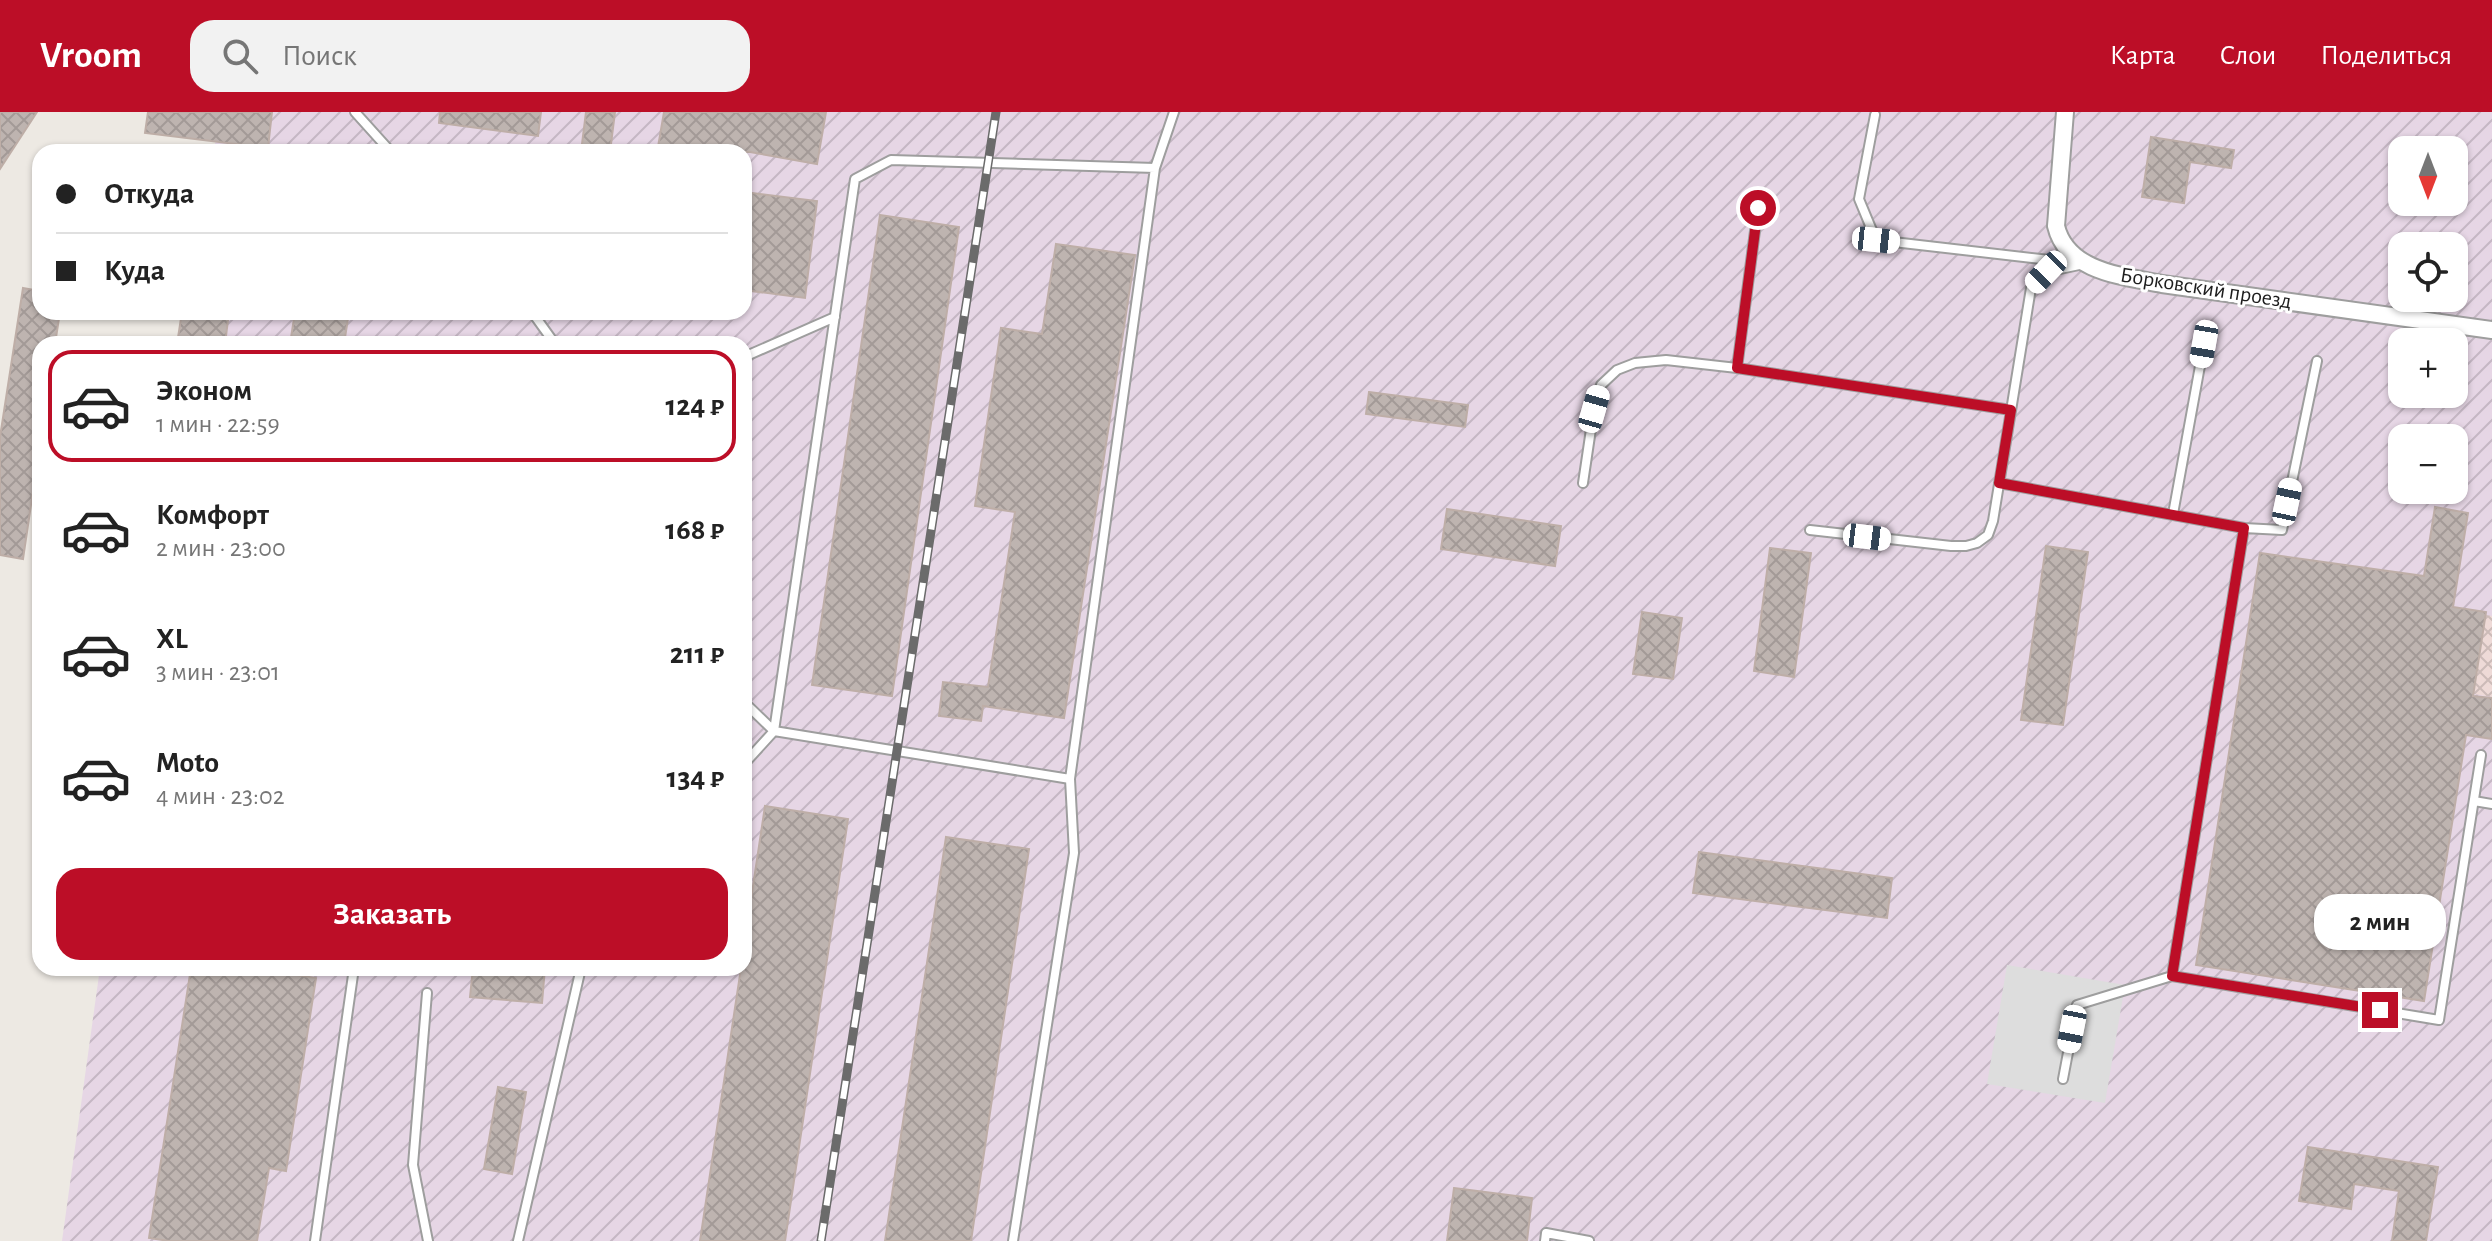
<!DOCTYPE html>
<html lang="ru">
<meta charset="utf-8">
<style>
:root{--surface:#fff;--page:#f2f2f2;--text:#222;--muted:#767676;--line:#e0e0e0;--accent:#bc0e27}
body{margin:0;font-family:"Alegreya Sans",sans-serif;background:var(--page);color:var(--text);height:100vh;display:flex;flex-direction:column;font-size:30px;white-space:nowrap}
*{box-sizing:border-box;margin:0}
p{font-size:26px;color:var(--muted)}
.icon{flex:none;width:44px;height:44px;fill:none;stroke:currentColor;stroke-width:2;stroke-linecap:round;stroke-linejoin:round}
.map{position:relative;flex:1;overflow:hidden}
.sheet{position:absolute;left:32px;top:224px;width:720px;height:640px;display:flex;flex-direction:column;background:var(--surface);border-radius:24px;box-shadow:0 2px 6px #0004}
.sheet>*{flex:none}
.banner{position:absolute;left:32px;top:32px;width:720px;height:176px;border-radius:24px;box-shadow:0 2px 6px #0004;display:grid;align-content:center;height:176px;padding:0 24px;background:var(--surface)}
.needle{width:52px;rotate:180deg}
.tools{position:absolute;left:2388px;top:24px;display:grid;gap:16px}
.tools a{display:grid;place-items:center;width:80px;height:80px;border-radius:16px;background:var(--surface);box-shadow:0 2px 6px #0004;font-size:40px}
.end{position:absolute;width:36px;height:36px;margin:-18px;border:10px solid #bc0e27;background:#fff;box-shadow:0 0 0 4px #fff}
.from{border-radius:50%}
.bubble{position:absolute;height:56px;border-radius:24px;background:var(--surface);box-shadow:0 2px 6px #0004;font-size:26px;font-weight:600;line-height:56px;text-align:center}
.car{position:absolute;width:24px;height:48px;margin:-24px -12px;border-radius:10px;box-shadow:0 0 6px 2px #0007;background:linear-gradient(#fff 24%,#345 0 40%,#fff 0 76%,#345 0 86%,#fff 0)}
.banner b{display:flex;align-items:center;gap:28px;height:76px;font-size:30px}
.banner b+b{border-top:2px solid var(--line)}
.banner i{width:20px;height:20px;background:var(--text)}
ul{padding:14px 0 0;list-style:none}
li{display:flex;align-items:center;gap:24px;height:112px;margin:0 16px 12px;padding:0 8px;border:4px solid transparent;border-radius:24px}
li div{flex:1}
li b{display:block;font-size:30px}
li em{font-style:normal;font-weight:600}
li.on{border-color:var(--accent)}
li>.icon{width:72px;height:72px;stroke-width:1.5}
.cta{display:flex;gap:16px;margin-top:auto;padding:16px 24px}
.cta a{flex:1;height:92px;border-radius:24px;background:var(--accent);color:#fff;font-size:32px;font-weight:600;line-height:92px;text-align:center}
header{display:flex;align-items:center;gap:48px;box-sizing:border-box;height:112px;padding:0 40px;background:var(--accent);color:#fff}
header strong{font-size:38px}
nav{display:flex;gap:44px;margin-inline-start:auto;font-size:28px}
.search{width:560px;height:72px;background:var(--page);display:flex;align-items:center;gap:20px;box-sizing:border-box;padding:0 28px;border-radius:24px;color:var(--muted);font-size:30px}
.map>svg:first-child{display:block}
</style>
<header>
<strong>Vroom</strong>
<div class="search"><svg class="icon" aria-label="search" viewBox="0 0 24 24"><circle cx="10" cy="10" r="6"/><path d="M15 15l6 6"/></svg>Поиск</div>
<nav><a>Карта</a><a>Слои</a><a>Поделиться</a></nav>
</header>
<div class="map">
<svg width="2492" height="1129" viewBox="0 0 2492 1129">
<defs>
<pattern id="industrial-furrows" width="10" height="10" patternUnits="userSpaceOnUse" patternTransform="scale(2)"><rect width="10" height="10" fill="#e6d6e5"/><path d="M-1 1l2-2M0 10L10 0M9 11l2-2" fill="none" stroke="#c5b7c4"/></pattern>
<pattern id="military-cross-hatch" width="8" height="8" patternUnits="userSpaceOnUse" patternTransform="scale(2)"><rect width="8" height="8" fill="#eedad7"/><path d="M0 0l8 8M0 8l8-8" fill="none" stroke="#ccbbb8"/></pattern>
<pattern id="building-cross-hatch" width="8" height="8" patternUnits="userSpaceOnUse" patternTransform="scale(2)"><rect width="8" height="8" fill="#beb4b0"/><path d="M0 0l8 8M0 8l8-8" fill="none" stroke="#a39a97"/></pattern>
</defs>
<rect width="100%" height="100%" fill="#ede9e3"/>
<!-- industrial -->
<path fill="url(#industrial-furrows)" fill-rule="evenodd" d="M 219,0 L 2492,0 L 2492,1129 L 62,1129 L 100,856 L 744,856 L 744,232 L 187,232 L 191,200 L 744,200 L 744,40 L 214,40 ZM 2402,38 L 2454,38 L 2454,90 L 2402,90 ZM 2402,134 L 2454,134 L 2454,186 L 2402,186 ZM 2402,230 L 2454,230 L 2454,282 L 2402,282 ZM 2402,326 L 2454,326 L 2454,378 L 2402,378 Z"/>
<!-- military -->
<path fill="url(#military-cross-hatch)" d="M 2480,502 L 2492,504 L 2492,585 L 2467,581 Z"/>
<!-- parking -->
<path fill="#ddd" d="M 2007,853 L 2125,873 L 2105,991 L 1987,972 Z"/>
<!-- building -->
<path fill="url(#building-cross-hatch)" stroke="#beaea7" stroke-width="2" d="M 0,0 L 37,0 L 0,57 Z
M 148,0 L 272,0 L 268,36 L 145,21 Z
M 440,0 L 541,0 L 538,24 L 439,11 Z
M 586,0 L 615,0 L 610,40 L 581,40 Z
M 664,0 L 826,0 L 817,52 L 750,40 L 688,40 L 658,35 Z
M 2151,25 L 2234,38 L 2231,56 L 2190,50 L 2184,91 L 2142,85 Z
M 744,80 L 817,89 L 805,186 L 744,178 Z
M 880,103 L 959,115 L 892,584 L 812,573 Z
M 1056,132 L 1135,143 L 1064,606 L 983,594 L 981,609 L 939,604 L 943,570 L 988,575 L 1015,400 L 975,394 L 1001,216 L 1042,222 Z
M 23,176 L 40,179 L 40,200 L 60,200 L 55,232 L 40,232 L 40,332 L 23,447 L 0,443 L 0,325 Z
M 182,200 L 229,200 L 225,232 L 177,232 Z
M 295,200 L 349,200 L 344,232 L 290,232 Z
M 1369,280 L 1468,293 L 1465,315 L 1366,302 Z
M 2435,395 L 2468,401 L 2453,495 L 2486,500 L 2473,584 L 2492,586 L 2492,627 L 2466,623 L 2424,889 L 2196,853 L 2260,441 L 2424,464 Z
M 1447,397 L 1561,414 L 1555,454 L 1441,437 Z
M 2046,434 L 2088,440 L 2063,613 L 2021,608 Z
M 1770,436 L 1811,441 L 1794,565 L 1754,559 Z
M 1642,500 L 1682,506 L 1673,567 L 1633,562 Z
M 765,694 L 848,707 L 785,1129 L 700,1129 L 741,856 L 744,856 L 744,834 Z
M 946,725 L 1029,737 L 971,1129 L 885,1129 Z
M 1699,740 L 1892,766 L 1887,806 L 1693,781 Z
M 191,856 L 253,856 L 316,866 L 286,1059 L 269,1056 L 257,1129 L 169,1129 L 149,1126 Z
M 473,856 L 545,856 L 542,891 L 470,885 Z
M 498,975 L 526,980 L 512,1062 L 484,1057 Z
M 2308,1035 L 2438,1055 L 2426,1129 L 2392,1129 L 2399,1079 L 2354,1072 L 2351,1097 L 2299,1089 Z
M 1454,1076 L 1532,1086 L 1527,1129 L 1447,1129 Z"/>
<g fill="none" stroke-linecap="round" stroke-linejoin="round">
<!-- lane casing -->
<g stroke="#9e9e9e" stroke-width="12">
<path id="lane" d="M 355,0 L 391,40
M 1875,3 L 1859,87 L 1876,128 L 2076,151
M 1155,56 L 1070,667 L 774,619 L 855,67 L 891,48 L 1155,56 L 1174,0
M 532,200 L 555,232
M 744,245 L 835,205
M 1737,256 L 1758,96
M 1583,371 L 1594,297 L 1601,273 L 1617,258 L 1635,251 L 1666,248 L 1737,256 L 2011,298
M 1999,371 L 2244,416 L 2172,864 L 2439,908 L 2481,643
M 2173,402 L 2204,232
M 2244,416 L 2282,418 L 2317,249
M 1810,418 L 1951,434 L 1966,434 L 1977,431 L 1988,423 L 1993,409 L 2031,176 L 2046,160 L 2084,152
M 744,590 L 774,619 L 744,652
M 2474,689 L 2492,692
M 427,881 L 413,1053 L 428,1129
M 2063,967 L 2077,893 L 2172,864
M 315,1129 L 354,856
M 518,1129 L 581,856
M 1013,1129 L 1074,741 L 1070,667
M 1545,1129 L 1546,1121 L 1589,1129"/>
</g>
<!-- street casing -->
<g stroke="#9e9e9e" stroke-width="20">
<path id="street" d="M 2065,0 L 2056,114 C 2067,160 2123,164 2162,172 L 2492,218"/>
</g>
<!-- lane -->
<use href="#lane" stroke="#fff" stroke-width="8"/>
<!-- street -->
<use href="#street" stroke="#fff" stroke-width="16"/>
<!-- rail casing -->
<g stroke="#6b6b6b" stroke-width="9">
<path id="rail" d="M 821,1129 L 996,0"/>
</g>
<!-- rail -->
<use href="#rail" stroke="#fff" stroke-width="6" stroke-dasharray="18" stroke-linecap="butt"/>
</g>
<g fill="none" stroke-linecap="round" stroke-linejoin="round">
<!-- route -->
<path stroke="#bc0e27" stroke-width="10" d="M 1758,96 L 1737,256 L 2011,298 L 1999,371 L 2244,416 L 2172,864 L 2380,898"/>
</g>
<g text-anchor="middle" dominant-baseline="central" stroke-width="6" stroke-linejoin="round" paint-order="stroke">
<!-- street labels -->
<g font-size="22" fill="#1d1d1d" stroke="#fff">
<text transform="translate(2206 176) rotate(9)">Борковский проезд</text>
</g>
</g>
</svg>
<div class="tools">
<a><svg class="needle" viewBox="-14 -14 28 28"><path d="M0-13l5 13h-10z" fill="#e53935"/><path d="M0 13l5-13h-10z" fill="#767676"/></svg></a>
<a><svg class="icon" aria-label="locate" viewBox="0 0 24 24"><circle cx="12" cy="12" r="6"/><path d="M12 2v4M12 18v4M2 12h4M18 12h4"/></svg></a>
<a>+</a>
<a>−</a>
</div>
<i class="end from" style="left:1758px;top:96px"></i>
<i class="end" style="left:2380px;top:898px"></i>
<div class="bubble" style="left:2314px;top:782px;width:132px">2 мин</div>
<i class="car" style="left:1876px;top:128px;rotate:96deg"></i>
<i class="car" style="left:2046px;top:160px;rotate:224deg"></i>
<i class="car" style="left:2204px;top:232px;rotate:190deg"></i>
<i class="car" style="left:1594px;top:297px;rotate:16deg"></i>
<i class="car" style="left:2287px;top:390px;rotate:12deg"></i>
<i class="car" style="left:1867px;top:425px;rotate:97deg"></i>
<i class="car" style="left:2072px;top:917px;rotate:191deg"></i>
<div class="banner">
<b><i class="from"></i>Откуда</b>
<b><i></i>Куда</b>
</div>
<section class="sheet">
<ul>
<li class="on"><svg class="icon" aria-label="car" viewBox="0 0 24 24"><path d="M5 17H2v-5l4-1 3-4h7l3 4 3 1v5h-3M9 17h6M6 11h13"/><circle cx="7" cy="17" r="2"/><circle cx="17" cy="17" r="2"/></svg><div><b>Эконом</b><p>1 мин · 22:59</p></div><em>124 ₽</em></li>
<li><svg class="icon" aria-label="car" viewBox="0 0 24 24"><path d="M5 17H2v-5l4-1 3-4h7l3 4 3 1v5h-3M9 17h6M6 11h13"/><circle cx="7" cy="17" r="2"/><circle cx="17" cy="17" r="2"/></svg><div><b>Комфорт</b><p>2 мин · 23:00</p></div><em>168 ₽</em></li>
<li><svg class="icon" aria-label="car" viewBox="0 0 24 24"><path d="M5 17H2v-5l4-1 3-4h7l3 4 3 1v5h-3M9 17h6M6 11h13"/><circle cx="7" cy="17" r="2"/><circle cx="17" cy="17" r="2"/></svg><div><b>XL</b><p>3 мин · 23:01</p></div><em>211 ₽</em></li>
<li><svg class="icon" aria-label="car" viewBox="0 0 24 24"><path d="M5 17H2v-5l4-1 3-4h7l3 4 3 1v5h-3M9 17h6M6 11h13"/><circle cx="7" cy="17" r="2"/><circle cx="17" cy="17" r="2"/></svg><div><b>Moto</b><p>4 мин · 23:02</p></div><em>134 ₽</em></li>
</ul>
<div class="cta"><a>Заказать</a></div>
</section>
</div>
